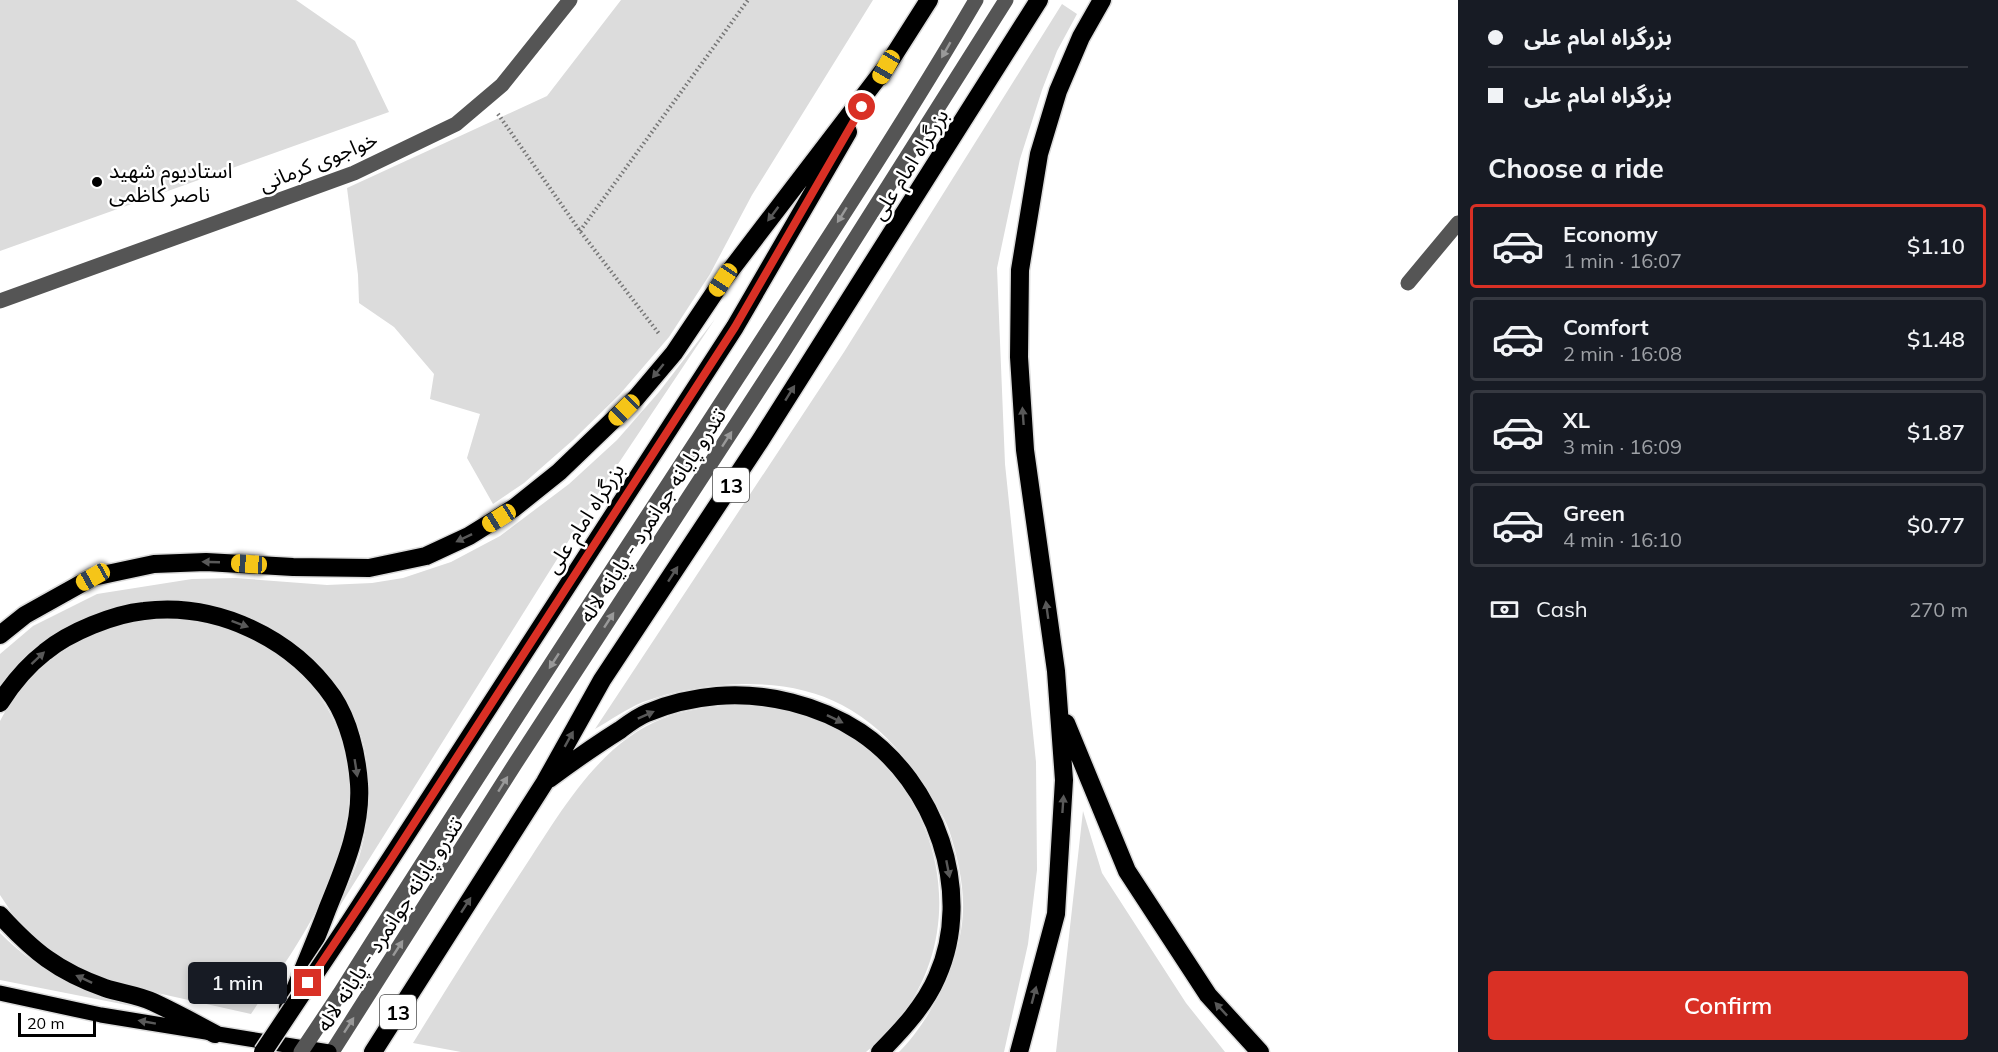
<!DOCTYPE html>
<meta charset="utf-8">
<style>
:root{--surface:#171b24;--page:#242831;--text:#f1f3f6;--muted:#9ea1a6;--line:#363941;--accent:#d93025}
body{margin:0;font-family:Mulish,"Noto Sans Arabic",sans-serif;background:var(--page);color:var(--text);height:100vh;display:flex;flex-direction:column;font-size:22px;white-space:nowrap}
*{box-sizing:border-box;margin:0}
p{font-size:20px;color:var(--muted)}
.icon{flex:none;width:33px;height:33px;fill:none;stroke:currentColor;stroke-width:2;stroke-linecap:round;stroke-linejoin:round}
.map{position:relative;flex:1;overflow:hidden}
.panel{display:flex;flex-direction:column;background:var(--surface);width:540px}
.panel>*{flex:none}
.banner{display:grid;align-content:center;height:132px;padding:0 30px;background:var(--surface)}
.scale{position:absolute;left:18px;bottom:15px;width:78px;box-sizing:border-box;padding-left:6px;border:3px solid #000;border-top:0;font-size:16px;line-height:21px;white-space:nowrap;color:#000;-webkit-text-stroke:4px #fff;paint-order:stroke}
.end{position:absolute;width:27px;height:27px;margin:-14px;border:8px solid #d93025;background:#fff;box-shadow:0 0 0 3px #fff}
.from{border-radius:50%}
.bubble{position:absolute;height:42px;border-radius:6px;background:var(--surface);box-shadow:0 3px 9px #0003;font-size:20px;font-weight:600;line-height:42px;text-align:center}
.car{position:absolute;width:18px;height:36px;margin:-18px -9px;border-radius:8px;box-shadow:0 0 4px 2px #0007;background:linear-gradient(#f5c518 24%,#345 0 40%,#f5c518 0 76%,#345 0 86%,#f5c518 0)}
.banner b{display:flex;align-items:center;gap:21px;height:57px;font-size:22px}
.banner b+b{border-top:2px solid var(--line)}
.banner i{width:15px;height:15px;background:var(--text)}
ul{padding:0;list-style:none}
li{display:flex;align-items:center;gap:18px;height:84px;margin:0 12px 9px;padding:0 18px;border:3px solid var(--line);border-radius:6px}
li div{flex:1}
li b{display:block;font-size:22px}
li em{font-style:normal;font-weight:600}
li.current{border-color:var(--accent)}
li>.icon{width:54px;height:54px;stroke-width:1.5}
h2{padding:0 30px;font-size:27px;line-height:72px}
.pay{display:flex;align-items:center;gap:15px;height:66px;padding:0 30px;font-size:22px}
.pay p{margin-inline-start:auto}
.action{display:flex;gap:12px;margin-top:auto;padding:12px 30px}
.action a{flex:1;height:69px;border-radius:6px;background:var(--accent);color:#fff;font-size:24px;font-weight:600;line-height:69px;text-align:center}
main{display:flex;flex:1;min-height:0}
.map>svg:first-child{display:block}
</style>
<main>
<div class="map">
<svg width="1458" height="1052" viewBox="0 0 1458 1052">
<rect width="100%" height="100%" fill="#fff"/>
<!-- green -->
<path fill="#dcdcdc" d="M 0,0 L 296,0 L 355,41 L 389,112 L 0,251 Z
M 621,0 L 873,0 L 752,195 L 710,274 L 669,337 L 620,394 L 573,440 L 524,483 L 493,504 L 467,458 L 480,414 L 430,399 L 434,374 L 394,327 L 359,303 L 358,275 L 347,188 L 547,96 Z
M 1062,4 L 1077,14 L 1057,51 L 1042,90 L 1020,159 L 997,268 L 1005,464 L 1036,762 L 1037,870 L 1028,944 L 1004,1052 L 899,1052 C 932,1019 962,958 963,910 C 964,885 957,854 949,830 C 944,815 932,800 924,787 C 903,752 878,724 842,705 C 786,674 700,681 643,702 C 626,709 611,720 595,729 L 844,352 Z
M 715,319 L 596,497 L 336,912 C 344,893 354,874 360,854 C 370,821 371,780 364,746 C 355,708 332,677 303,652 C 292,643 280,633 267,625 C 259,621 250,618 242,615 C 154,580 54,611 0,688 L 0,654 L 33,626 L 97,594 L 192,579 L 235,578 L 327,585 L 372,583 L 403,578 L 451,562 L 500,536 L 569,484 L 617,440 L 659,392 Z
M 175,619 C 196,622 217,624 237,632 C 304,656 354,725 349,797 C 348,824 339,852 331,877 C 313,926 280,970 251,1014 L 117,984 L 84,971 L 54,953 L 24,931 L 0,895 L 0,721 C 27,670 76,634 133,622 C 147,619 161,620 175,619 Z
M 745,704 C 782,708 818,714 849,735 C 959,810 973,967 866,1052 L 461,1052 L 413,1043 C 447,988 482,932 518,877 C 557,819 596,744 664,718 C 690,708 718,706 745,704 Z
M 1083,811 L 1102,873 L 1186,1003 L 1225,1052 L 1056,1052 Z
M 0,933 C 46,979 87,989 147,1009 L 0,980 Z"/>
<g fill="none" stroke-linecap="round" stroke-linejoin="round">
<!-- major casing -->
<g stroke="#dbdbdb" stroke-width="18">
<path id="major" d="M 0,993 L 101,1015 L 329,1052"/>
</g>
<!-- highway casing -->
<g stroke="#dbdbdb" stroke-width="21">
<path id="highway" d="M 880,77 L 929,0
M 0,635 L 25,615 L 93,577 L 154,564 L 206,562 L 293,567 L 369,568 L 426,556 L 469,536 L 514,508 L 559,472 L 636,398 L 674,353 L 723,280 L 886,67
M 0,703 C 12,684 27,666 45,652 C 69,632 114,614 144,611 C 217,602 292,638 333,697 C 349,721 357,755 359,784 C 362,828 343,870 327,910 C 315,942 301,974 288,1007
M 1066,723 L 1127,871 L 1208,995 L 1260,1052
M 549,779 C 572,762 596,745 620,730 C 628,724 637,717 647,713 C 668,704 694,698 717,696 C 766,692 819,705 860,732 C 935,782 975,892 937,977 C 925,1005 902,1030 880,1052
M 0,915 C 33,951 57,971 105,988 C 120,993 138,995 153,1002 C 174,1012 195,1023 215,1034
M 347,926 L 735,327 L 848,132
M 373,1052 L 545,782 L 602,680 L 760,441 L 1039,0
M 1019,1052 L 1056,914 L 1064,780 L 1056,671 L 1025,450 L 1019,357 L 1020,270 L 1039,154 L 1058,91 L 1081,37 L 1102,0"/>
</g>
<!-- path -->
<path stroke="#777" stroke-width="4" stroke-dasharray="1.5 3" stroke-linecap="butt" d="M 498,114 L 580,231 L 660,335
M 580,231 L 748,0"/>
<!-- minor -->
<path stroke="#555" stroke-width="15" d="M 1408,283 L 1458,223
M 0,301 L 354,173 L 456,124 L 502,85 L 570,0
M 339,995 C 469,787 605,582 738,377 C 819,252 901,128 976,0
M 332,1052 L 515,764 L 784,351 L 1006,0"/>
<!-- major -->
<use href="#major" stroke="#000" stroke-width="15"/>
<!-- highway -->
<use href="#highway" stroke="#000" stroke-width="18"/>
<!-- highway-bridge casing -->
<g stroke="#dbdbdb" stroke-width="21" stroke-linecap="butt">
<path id="highway-bridge" d="M 263,1052 L 347,926"/>
</g>
<!-- minor-bridge -->
<path stroke="#555" stroke-width="15" d="M 301,1052 L 339,995"/>
<!-- highway-bridge -->
<use href="#highway-bridge" stroke="#000" stroke-width="18"/>
</g>
<!-- one-way arrows -->
<defs><path id="oneway-solid" d="M-6-.8H1V-3.2L6.5 0L1 3.2V.8H-6Z" transform="scale(1.5)"/></defs>
<g fill="#999">
<use href="#oneway-solid" transform="translate(946 50) rotate(120)"/>
<use href="#oneway-solid" transform="translate(842 215) rotate(122)"/>
<use href="#oneway-solid" transform="translate(727 439) rotate(-57)"/>
<use href="#oneway-solid" transform="translate(609 620) rotate(-57)"/>
<use href="#oneway-solid" transform="translate(554 661) rotate(123)"/>
<use href="#oneway-solid" transform="translate(503 784) rotate(-58)"/>
<use href="#oneway-solid" transform="translate(398 948) rotate(-57)"/>
<use href="#oneway-solid" transform="translate(349 1025) rotate(-57)"/>
</g>
<g fill="#595959">
<use href="#oneway-solid" transform="translate(773 214) rotate(127)"/>
<use href="#oneway-solid" transform="translate(658 371) rotate(129)"/>
<use href="#oneway-solid" transform="translate(790 393) rotate(-58)"/>
<use href="#oneway-solid" transform="translate(1023 416) rotate(-94)"/>
<use href="#oneway-solid" transform="translate(464 538) rotate(154)"/>
<use href="#oneway-solid" transform="translate(211 562) rotate(-178)"/>
<use href="#oneway-solid" transform="translate(673 574) rotate(-57)"/>
<use href="#oneway-solid" transform="translate(1047 610) rotate(-98)"/>
<use href="#oneway-solid" transform="translate(240 624) rotate(20)"/>
<use href="#oneway-solid" transform="translate(38 658) rotate(-43)"/>
<use href="#oneway-solid" transform="translate(646 715) rotate(-24)"/>
<use href="#oneway-solid" transform="translate(835 719) rotate(26)"/>
<use href="#oneway-solid" transform="translate(569 739) rotate(-61)"/>
<use href="#oneway-solid" transform="translate(356 768) rotate(81)"/>
<use href="#oneway-solid" transform="translate(1063 804) rotate(-86)"/>
<use href="#oneway-solid" transform="translate(948 869) rotate(79)"/>
<use href="#oneway-solid" transform="translate(466 905) rotate(-57)"/>
<use href="#oneway-solid" transform="translate(84 979) rotate(-155)"/>
<use href="#oneway-solid" transform="translate(1034 995) rotate(-75)"/>
<use href="#oneway-solid" transform="translate(1221 1009) rotate(-133)"/>
<use href="#oneway-solid" transform="translate(147 1022) rotate(-170)"/>
</g>
<g fill="none" stroke-linecap="round" stroke-linejoin="round">
<!-- route -->
<path stroke="#d93025" stroke-width="8" d="M 308,983 L 391,859 L 735,327 L 862,107"/>
</g>
<!-- markers -->
<circle fill="#000" stroke="#fff" stroke-width="2" cx="97" cy="182" r="6"/>
<g text-anchor="middle" dominant-baseline="central" stroke-width="5" stroke-linejoin="round" paint-order="stroke">
<!-- shield labels -->
<g fill="#fff" stroke="#4c4c4c" stroke-width="1.5">
<rect x="713" y="468" width="36" height="34" rx="4.5"/>
<rect x="380" y="995" width="36" height="34" rx="4.5"/>
</g>
<g font-size="20" font-weight="bold" fill="#000">
<text x="731" y="485">13</text>
<text x="398" y="1012">13</text>
</g>
<!-- street labels -->
<g font-size="21" fill="#000" stroke="#fff">
<text transform="translate(318 161) rotate(-22)">خواجوی کرمانی</text>
<text transform="translate(909 164) rotate(-58)">بزرگراه امام علی</text>
<text transform="translate(652 515) rotate(-57)">تندرو پایانه جوانمرد - پایانه لاله</text>
<text transform="translate(584 518) rotate(-57)">بزرگراه امام علی</text>
<text transform="translate(389 924) rotate(-57)">تندرو پایانه جوانمرد - پایانه لاله</text>
</g>
<!-- poi labels -->
<g font-size="21" fill="#000" stroke="#fff" text-anchor="start">
<text x="109" y="170">استادیوم شهید<tspan x="109" dy="24">ناصر کاظمی</tspan></text>
</g>
</g>
</svg>
<div class="scale">20 m</div>
<i class="end from" style="left:862px;top:107px"></i>
<i class="end" style="left:308px;top:983px"></i>
<div class="bubble" style="left:188px;top:962px;width:99px">1 min</div>
<i class="car" style="left:886px;top:67px;rotate:210deg"></i>
<i class="car" style="left:723px;top:280px;rotate:214deg"></i>
<i class="car" style="left:624px;top:410px;rotate:225deg"></i>
<i class="car" style="left:499px;top:518px;rotate:238deg"></i>
<i class="car" style="left:249px;top:564px;rotate:274deg"></i>
<i class="car" style="left:93px;top:577px;rotate:241deg"></i>
</div>
<section class="panel">
<div class="banner">
<b><i class="from"></i>بزرگراه امام علی</b>
<b><i></i>بزرگراه امام علی</b>
</div>
<h2>Choose a ride</h2>
<ul>
<li class="current"><svg class="icon" aria-label="car" viewBox="0 0 24 24"><path d="M5 17H2v-5l4-1 3-4h7l3 4 3 1v5h-3M9 17h6M6 11h13"/><circle cx="7" cy="17" r="2"/><circle cx="17" cy="17" r="2"/></svg><div><b>Economy</b><p>1 min · 16:07</p></div><em>$1.10</em></li>
<li><svg class="icon" aria-label="car" viewBox="0 0 24 24"><path d="M5 17H2v-5l4-1 3-4h7l3 4 3 1v5h-3M9 17h6M6 11h13"/><circle cx="7" cy="17" r="2"/><circle cx="17" cy="17" r="2"/></svg><div><b>Comfort</b><p>2 min · 16:08</p></div><em>$1.48</em></li>
<li><svg class="icon" aria-label="car" viewBox="0 0 24 24"><path d="M5 17H2v-5l4-1 3-4h7l3 4 3 1v5h-3M9 17h6M6 11h13"/><circle cx="7" cy="17" r="2"/><circle cx="17" cy="17" r="2"/></svg><div><b>XL</b><p>3 min · 16:09</p></div><em>$1.87</em></li>
<li><svg class="icon" aria-label="car" viewBox="0 0 24 24"><path d="M5 17H2v-5l4-1 3-4h7l3 4 3 1v5h-3M9 17h6M6 11h13"/><circle cx="7" cy="17" r="2"/><circle cx="17" cy="17" r="2"/></svg><div><b>Green</b><p>4 min · 16:10</p></div><em>$0.77</em></li>
</ul>
<div class="pay"><svg class="icon" aria-label="cash" viewBox="0 0 24 24"><path d="M3 7h18v10H3z"/><circle cx="12" cy="12" r="2"/></svg>Cash<p>270 m</p></div>
<div class="action"><a>Confirm</a></div>
</section>
</main>
